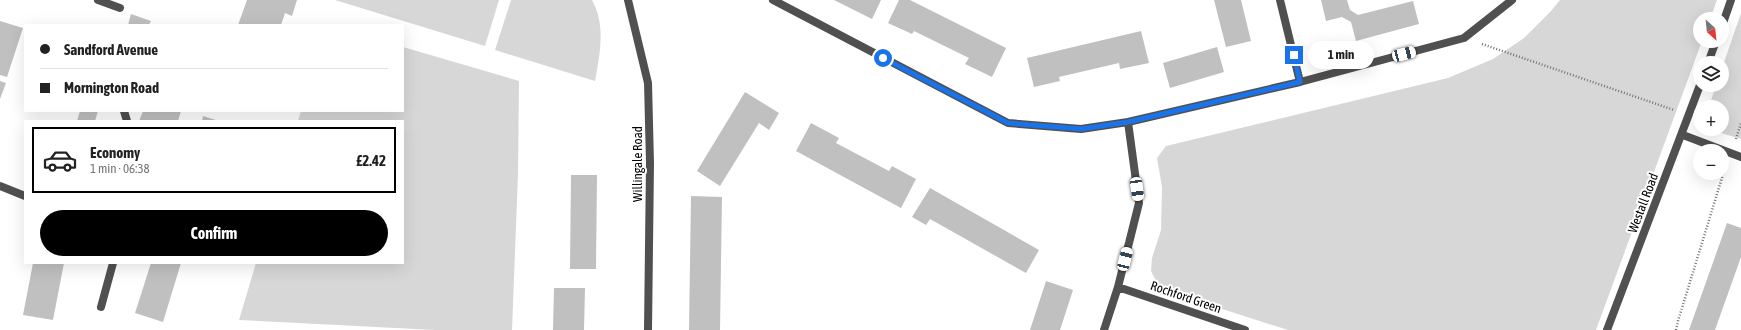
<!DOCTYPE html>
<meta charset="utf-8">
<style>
:root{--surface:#fff;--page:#f6f6f6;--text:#222;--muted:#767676;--line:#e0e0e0;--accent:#000}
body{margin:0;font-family:"Asap Condensed",sans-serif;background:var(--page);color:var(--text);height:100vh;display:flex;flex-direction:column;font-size:15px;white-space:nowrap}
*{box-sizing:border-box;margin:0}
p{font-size:13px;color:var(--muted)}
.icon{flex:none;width:22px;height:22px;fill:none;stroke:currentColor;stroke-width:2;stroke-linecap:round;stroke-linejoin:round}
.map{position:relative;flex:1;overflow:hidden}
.sheet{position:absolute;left:24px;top:120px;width:380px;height:144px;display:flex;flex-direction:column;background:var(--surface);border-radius:0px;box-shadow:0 4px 16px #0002}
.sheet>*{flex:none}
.banner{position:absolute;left:24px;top:24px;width:380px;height:88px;border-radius:0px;box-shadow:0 4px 16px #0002;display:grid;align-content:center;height:88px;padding:0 16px;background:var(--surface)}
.needle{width:26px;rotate:153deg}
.tools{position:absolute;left:1693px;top:12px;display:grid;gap:8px}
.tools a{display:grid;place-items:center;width:36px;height:36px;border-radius:50%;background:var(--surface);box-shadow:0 4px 16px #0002;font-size:20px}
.end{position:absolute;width:18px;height:18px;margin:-9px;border:5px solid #1a73e8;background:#fff;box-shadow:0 0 0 2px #fff}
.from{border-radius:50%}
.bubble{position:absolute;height:28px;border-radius:14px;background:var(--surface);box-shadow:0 4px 16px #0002;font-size:13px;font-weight:700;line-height:28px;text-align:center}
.car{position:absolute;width:12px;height:24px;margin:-12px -6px;border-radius:5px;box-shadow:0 0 3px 1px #0007;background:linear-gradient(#fff 24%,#345 0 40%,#fff 0 76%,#345 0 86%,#fff 0)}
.banner b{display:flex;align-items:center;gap:14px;height:38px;font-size:15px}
.banner b+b{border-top:1px solid var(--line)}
.banner i{width:10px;height:10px;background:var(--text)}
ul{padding:7px 0 0;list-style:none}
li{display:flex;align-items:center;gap:12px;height:66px;margin:0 8px 6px;padding:0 8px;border:2px solid transparent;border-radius:0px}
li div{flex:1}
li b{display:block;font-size:15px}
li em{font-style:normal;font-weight:700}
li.selected{border-color:var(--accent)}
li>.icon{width:36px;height:36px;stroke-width:1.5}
.cta{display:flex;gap:8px;margin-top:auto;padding:8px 16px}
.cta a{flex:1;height:46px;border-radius:24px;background:var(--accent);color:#fff;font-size:16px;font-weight:700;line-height:46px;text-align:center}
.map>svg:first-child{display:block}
</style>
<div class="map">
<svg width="1741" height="330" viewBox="0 0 1741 330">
<rect width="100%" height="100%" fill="#fff"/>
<!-- green -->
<path fill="#d7d7d7" d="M 335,0 L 499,0 L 485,46 Z
M 511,0 L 592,0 C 606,26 600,53 595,81 L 495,50 Z
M 1560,0 L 1717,0 L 1710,19 L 1700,19 L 1700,41 L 1702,41 L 1596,330 L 1288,330 L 1160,289 L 1151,271 L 1152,258 L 1161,230 L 1162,187 L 1157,158 L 1166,146 L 1448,78 L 1493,59 L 1524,38 L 1551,11 Z
M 1741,13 L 1741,139 L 1708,129 L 1722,129 L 1722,107 L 1709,107 L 1716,85 L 1722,85 L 1722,68 Z
M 403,47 L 519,81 L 518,174 L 512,330 L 435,330 L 239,320 L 256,263 L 403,263 L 403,121 L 298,121 L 301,111 L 403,111 Z"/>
<!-- building -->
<path fill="#c0c0c0" d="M 247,0 L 297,0 L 292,16 L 285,13 L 281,25 L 238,25 Z
M 834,0 L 881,0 L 872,19 Z
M 899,0 L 910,0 L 1006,48 L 992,77 L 965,64 L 969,58 L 914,31 L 912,34 L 888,23 Z
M 1214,0 L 1241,0 L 1251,41 L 1226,47 Z
M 1321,0 L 1347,0 L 1350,10 L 1358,15 L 1413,1 L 1419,24 L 1356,41 L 1351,22 L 1342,17 L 1326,21 Z
M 131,14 L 151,21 L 149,25 L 128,25 Z
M 0,21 L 23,28 L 7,77 L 0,75 Z
M 1141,31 L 1149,63 L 1120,69 L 1119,63 L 1059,77 L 1060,81 L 1034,87 L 1027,58 Z
M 1217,47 L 1224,72 L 1170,88 L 1163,63 Z
M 0,81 L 6,83 L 0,99 Z
M 745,92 L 779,113 L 769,130 L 759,123 L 720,186 L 697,171 Z
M 80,111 L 98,111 L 95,121 L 77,121 Z
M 143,111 L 181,111 L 178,121 L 139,121 Z
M 203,116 L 219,121 L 202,121 Z
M 811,123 L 839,138 L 836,143 L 889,171 L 892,166 L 916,179 L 901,208 L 796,151 Z
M 571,175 L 597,175 L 596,269 L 570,269 Z
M 930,188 L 1039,250 L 1026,273 L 930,219 L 926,225 L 912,217 Z
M 691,196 L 722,197 L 720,330 L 689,330 Z
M 1727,223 L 1741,228 L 1741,257 L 1715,330 L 1689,330 Z
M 33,263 L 64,263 L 53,320 L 23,315 Z
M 151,263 L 181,263 L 163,322 L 135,313 Z
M 1046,281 L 1073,290 L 1060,330 L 1030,330 Z
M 554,288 L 585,288 L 584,330 L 553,330 Z"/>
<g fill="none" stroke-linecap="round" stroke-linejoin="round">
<!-- path -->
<path stroke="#727272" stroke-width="2.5" stroke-dasharray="1 2" stroke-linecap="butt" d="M 1482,44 L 1674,110
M 1736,139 L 1741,123
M 1676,330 L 1678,321 L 1725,168"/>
<!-- lane -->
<path stroke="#505050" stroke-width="8" d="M 98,0 L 120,8"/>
<!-- street -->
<path stroke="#505050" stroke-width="8" d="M 628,0 L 648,83 L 650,163 L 648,330
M 773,0 L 1008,123 L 1081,129 L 1128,122 L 1300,82 L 1464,38 L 1512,0
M 1280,0 L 1300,82
M 1722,26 L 1731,0
M 1708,63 L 1716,41
M 124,111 L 127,121
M 1683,135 L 1741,157
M 0,186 L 25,196
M 1118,287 L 1245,330
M 101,307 L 113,263
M 1104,330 L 1118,287 L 1139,203 L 1128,122
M 1607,330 L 1700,85"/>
</g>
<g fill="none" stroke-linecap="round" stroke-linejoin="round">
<!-- route -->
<path stroke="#1a73e8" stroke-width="5" d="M 883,58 L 1008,123 L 1081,129 L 1128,122 L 1300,82 L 1294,55"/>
</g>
<g text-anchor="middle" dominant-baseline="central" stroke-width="4" stroke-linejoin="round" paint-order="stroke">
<!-- street labels -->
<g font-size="13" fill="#000" stroke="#fff">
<text transform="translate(637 164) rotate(-90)">Willingale Road</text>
<text transform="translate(1643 203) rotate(-69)">Westall Road</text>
<text transform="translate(1186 297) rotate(19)">Rochford Green</text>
</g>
</g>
</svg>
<div class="tools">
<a><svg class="needle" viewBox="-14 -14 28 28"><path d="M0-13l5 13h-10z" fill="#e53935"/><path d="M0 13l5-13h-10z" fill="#767676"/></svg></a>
<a><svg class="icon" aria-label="layers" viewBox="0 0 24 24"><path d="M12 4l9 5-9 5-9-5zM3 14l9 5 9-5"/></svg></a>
<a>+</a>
<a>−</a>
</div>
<i class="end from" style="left:883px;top:58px"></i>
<i class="end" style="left:1294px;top:55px"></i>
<div class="bubble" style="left:1308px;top:41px;width:66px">1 min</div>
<i class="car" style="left:1404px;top:54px;rotate:75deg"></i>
<i class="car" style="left:1137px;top:189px;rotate:172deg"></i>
<i class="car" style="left:1125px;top:259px;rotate:14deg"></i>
<div class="banner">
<b><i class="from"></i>Sandford Avenue</b>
<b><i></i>Mornington Road</b>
</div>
<section class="sheet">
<ul>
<li class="selected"><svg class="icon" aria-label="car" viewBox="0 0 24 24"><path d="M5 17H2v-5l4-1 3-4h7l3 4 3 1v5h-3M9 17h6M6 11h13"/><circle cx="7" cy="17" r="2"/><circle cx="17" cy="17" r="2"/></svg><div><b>Economy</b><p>1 min · 06:38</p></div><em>£2.42</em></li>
</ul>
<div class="cta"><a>Confirm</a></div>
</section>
</div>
